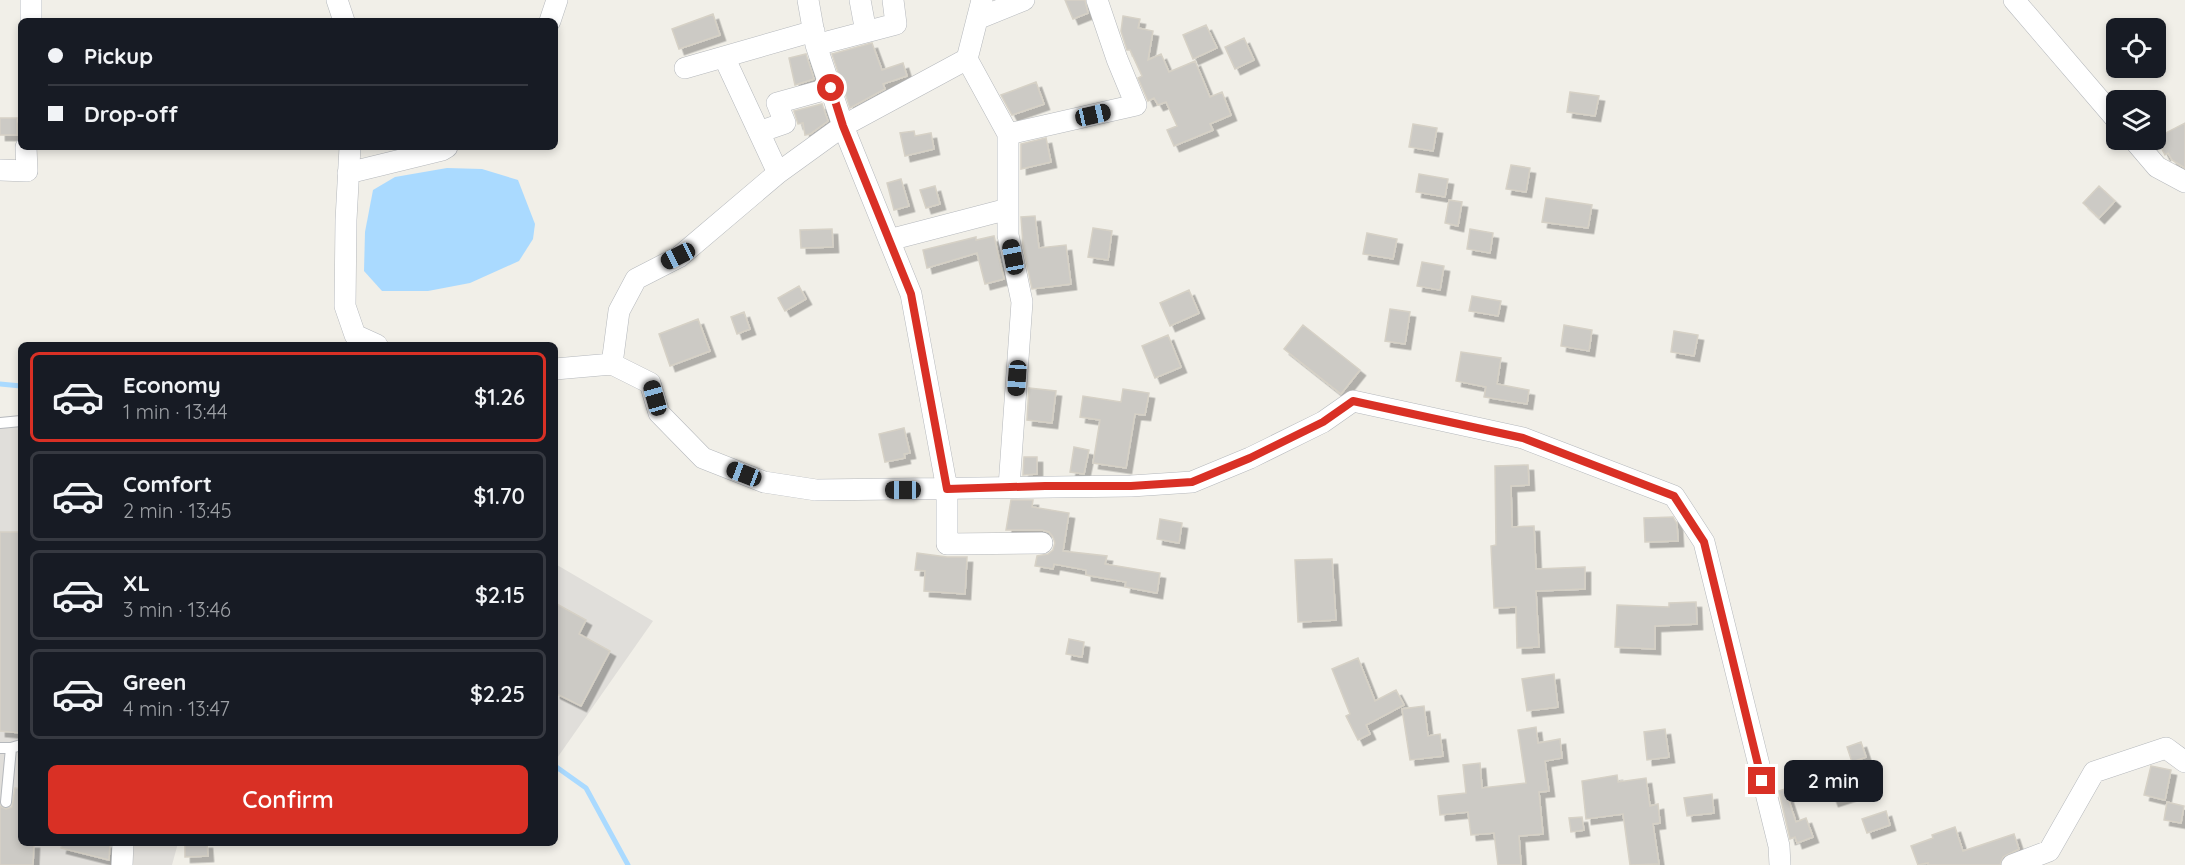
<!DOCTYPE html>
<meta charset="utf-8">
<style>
:root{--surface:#171b24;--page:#20242c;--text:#f1f3f6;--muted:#9ea1a6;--line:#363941;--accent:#d93025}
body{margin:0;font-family:Quicksand,sans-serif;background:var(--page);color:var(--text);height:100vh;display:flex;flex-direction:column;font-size:22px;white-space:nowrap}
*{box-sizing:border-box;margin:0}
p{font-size:20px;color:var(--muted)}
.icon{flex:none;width:33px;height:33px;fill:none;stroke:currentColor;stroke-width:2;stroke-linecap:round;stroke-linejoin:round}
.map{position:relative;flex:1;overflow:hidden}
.sheet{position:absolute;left:18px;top:342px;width:540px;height:504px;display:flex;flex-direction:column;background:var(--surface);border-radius:9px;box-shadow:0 3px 9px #0003}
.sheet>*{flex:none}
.guide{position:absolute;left:18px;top:18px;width:540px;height:132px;border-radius:9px;box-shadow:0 3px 9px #0003;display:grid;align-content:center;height:132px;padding:0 30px;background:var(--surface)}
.controls{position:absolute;left:2106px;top:18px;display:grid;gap:12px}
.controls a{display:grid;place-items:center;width:60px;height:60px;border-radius:9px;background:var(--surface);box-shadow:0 3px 9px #0003;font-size:30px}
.end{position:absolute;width:27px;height:27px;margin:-14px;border:8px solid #d93025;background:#fff;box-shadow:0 0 0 3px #fff}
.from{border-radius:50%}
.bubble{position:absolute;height:42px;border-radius:9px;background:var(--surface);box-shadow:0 3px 9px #0003;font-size:20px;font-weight:600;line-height:42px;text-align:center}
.car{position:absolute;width:18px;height:36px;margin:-18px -9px;border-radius:8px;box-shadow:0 0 4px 2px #0007;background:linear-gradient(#222 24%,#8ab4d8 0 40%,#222 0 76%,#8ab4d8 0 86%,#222 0)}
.guide b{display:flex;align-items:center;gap:21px;height:57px;font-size:22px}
.guide b+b{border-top:2px solid var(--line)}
.guide i{width:15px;height:15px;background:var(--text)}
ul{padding:10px 0 0;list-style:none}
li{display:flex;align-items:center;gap:18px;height:90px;margin:0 12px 9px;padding:0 18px;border:3px solid var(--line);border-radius:9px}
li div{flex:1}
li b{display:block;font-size:22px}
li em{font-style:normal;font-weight:600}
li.on{border-color:var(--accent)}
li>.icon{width:54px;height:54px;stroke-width:1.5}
.primary-button{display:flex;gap:12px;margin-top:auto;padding:12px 30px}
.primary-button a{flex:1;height:69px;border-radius:9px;background:var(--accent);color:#fff;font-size:24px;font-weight:600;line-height:69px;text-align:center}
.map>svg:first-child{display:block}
</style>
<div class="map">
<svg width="2185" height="865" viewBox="0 0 2185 865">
<defs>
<filter id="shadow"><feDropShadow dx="5.5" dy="5.5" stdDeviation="0" flood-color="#0004"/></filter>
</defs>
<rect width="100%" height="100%" fill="#f1efe8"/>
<!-- industrial -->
<path fill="#e0deda" d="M 21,416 L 21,843 L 178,843 L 172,865 L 0,865 L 0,419 Z
M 557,565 L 653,621 L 555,761 L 555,568 Z"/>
<!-- water -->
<path fill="#aadaff" d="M 447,168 L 482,169 L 518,180 L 535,224 L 533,239 L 519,261 L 470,283 L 428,291 L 382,291 L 364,271 L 365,232 L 373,190 L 395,177 Z"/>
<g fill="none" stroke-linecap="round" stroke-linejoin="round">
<!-- stream -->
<path stroke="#aadaff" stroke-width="5" d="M 0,384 L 21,386
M 555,766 L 586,788 L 628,865"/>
</g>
<!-- building -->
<path fill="#cccac5" stroke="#d6d1c6" stroke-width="1.5" filter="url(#shadow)" d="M 1065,0 L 1085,0 L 1088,13 L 1073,19 Z
M 713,14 L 720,35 L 679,49 L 672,29 Z
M 1123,16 L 1140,19 L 1138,28 L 1153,31 L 1148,60 L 1161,54 L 1169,72 L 1195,61 L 1210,97 L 1222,92 L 1231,115 L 1210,124 L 1213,130 L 1174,146 L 1167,130 L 1177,126 L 1166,102 L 1158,105 L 1154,98 L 1148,101 L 1138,78 L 1142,76 L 1130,50 L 1127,50 L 1121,31 Z
M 1206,25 L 1217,48 L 1193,59 L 1183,35 Z
M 1244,38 L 1254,60 L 1235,69 L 1225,47 Z
M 872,43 L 882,70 L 903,63 L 907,76 L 883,84 L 885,89 L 850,108 L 832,54 Z
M 806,54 L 814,79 L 795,85 L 789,58 Z
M 1036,82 L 1044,104 L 1012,115 L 1001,95 Z
M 1570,92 L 1599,96 L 1595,116 L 1567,112 Z
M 822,104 L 828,121 L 810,134 L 805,135 L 803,123 L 798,124 L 794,111 Z
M 0,118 L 17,118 L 17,135 L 0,135 Z
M 2185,123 L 2185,168 L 2172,160 L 2168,153 L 2165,155 L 2156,138 Z
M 1413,124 L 1437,128 L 1433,151 L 1409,147 Z
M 914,131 L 915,136 L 931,133 L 934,149 L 905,156 L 900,133 Z
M 1046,138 L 1051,162 L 1021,169 L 1021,144 Z
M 1511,165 L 1530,168 L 1526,192 L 1506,189 Z
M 1419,174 L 1448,179 L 1445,197 L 1416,192 Z
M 901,179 L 909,206 L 894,210 L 887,183 Z
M 935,186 L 940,204 L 926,208 L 920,190 Z
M 2099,186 L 2115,201 L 2099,218 L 2083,203 Z
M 1546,198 L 1592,205 L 1588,228 L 1542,222 Z
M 1449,200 L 1462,202 L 1458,226 L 1445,223 Z
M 1035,216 L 1039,248 L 1066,245 L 1071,284 L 1032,289 L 1023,245 L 1021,217 Z
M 1093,228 L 1112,231 L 1108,260 L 1088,257 Z
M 832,229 L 833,247 L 801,248 L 800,230 Z
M 1470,229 L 1493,233 L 1490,253 L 1467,249 Z
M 1367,233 L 1397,239 L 1393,259 L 1363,254 Z
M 994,236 L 1004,279 L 985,284 L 977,253 L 927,268 L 923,250 L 976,237 L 976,240 Z
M 1422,262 L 1444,266 L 1440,290 L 1417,286 Z
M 799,286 L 806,299 L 785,311 L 778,298 Z
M 1189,290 L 1199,313 L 1170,326 L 1160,303 Z
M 1472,296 L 1501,301 L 1498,316 L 1469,311 Z
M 1390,309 L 1410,312 L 1405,344 L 1385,341 Z
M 744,312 L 750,329 L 737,334 L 731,317 Z
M 698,319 L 710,351 L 670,366 L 659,334 Z
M 1303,325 L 1360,370 L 1341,394 L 1284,349 Z
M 1564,325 L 1592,330 L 1589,351 L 1561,346 Z
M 1674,331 L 1698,335 L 1694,356 L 1671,352 Z
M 1168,335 L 1181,367 L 1155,378 L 1142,346 Z
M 1461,352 L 1501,358 L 1497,384 L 1529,390 L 1527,404 L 1484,397 L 1486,387 L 1456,381 Z
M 1029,388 L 1056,391 L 1052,423 L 1027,420 Z
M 1123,389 L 1149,393 L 1145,415 L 1135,414 L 1126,468 L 1093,463 L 1100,420 L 1080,417 L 1083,396 L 1121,402 Z
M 904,428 L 910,453 L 904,454 L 905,458 L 885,462 L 879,434 Z
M 1074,447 L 1089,450 L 1084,474 L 1070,472 Z
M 1024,457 L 1037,457 L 1037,474 L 1023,475 Z
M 1528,465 L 1529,485 L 1511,486 L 1512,527 L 1534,526 L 1536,569 L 1585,567 L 1585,589 L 1536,591 L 1539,647 L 1517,648 L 1516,607 L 1494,608 L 1491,546 L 1496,545 L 1495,466 Z
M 1011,500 L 1033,500 L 1032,507 L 1069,513 L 1063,551 L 1107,556 L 1105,564 L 1160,573 L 1157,593 L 1125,587 L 1126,582 L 1086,575 L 1086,570 L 1054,564 L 1053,569 L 1035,566 L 1037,556 L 1048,554 L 1053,550 L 1055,543 L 1053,537 L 1049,532 L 1042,530 L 1006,530 Z
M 1673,517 L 1677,524 L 1678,541 L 1645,542 L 1644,518 Z
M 1160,519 L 1182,523 L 1179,543 L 1157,539 Z
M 0,532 L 21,532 L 21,733 L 0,731 Z
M 917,553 L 947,557 L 967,557 L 965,594 L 924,591 L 925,571 L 915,570 Z
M 1332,559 L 1336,620 L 1298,622 L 1295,560 Z
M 1696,602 L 1697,624 L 1655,626 L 1655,649 L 1615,647 L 1617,605 L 1669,607 L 1669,603 Z
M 555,603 L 586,620 L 579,634 L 610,651 L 581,706 L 555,693 Z
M 1069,639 L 1084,642 L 1082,657 L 1066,654 Z
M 1358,658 L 1375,701 L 1396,690 L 1404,705 L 1366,725 L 1370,734 L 1358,740 L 1346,716 L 1350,714 L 1332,669 Z
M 1554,674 L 1558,707 L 1527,711 L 1522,679 Z
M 1424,706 L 1428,736 L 1440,734 L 1443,756 L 1410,760 L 1402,709 Z
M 1536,727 L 1538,743 L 1560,739 L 1562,758 L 1545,761 L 1549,791 L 1539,792 L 1543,834 L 1519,836 L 1521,865 L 1498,865 L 1494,833 L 1471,835 L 1468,812 L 1440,815 L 1438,796 L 1466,793 L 1463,765 L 1480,763 L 1482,788 L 1526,783 L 1518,730 Z
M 1665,729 L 1669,757 L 1647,760 L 1644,732 Z
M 1861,742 L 1866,757 L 1852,762 L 1847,747 Z
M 2151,766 L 2171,770 L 2165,800 L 2144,795 Z
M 1854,769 L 1861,792 L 1833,801 L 1825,780 Z
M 1617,775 L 1618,782 L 1646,778 L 1650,806 L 1658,804 L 1660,823 L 1653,824 L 1659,864 L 1630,865 L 1623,814 L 1586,819 L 1582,781 Z
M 15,788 L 21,789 L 21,843 L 34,843 L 33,865 L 0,865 L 0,806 L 6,809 L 12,807 Z
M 1785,789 L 1796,822 L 1806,818 L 1813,837 L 1797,843 L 1795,837 L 1790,839 L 1779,791 Z
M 1712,794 L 1714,813 L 1687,816 L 1684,798 Z
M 2167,802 L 2184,806 L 2181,823 L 2164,820 Z
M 1886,811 L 1890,825 L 1867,833 L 1862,819 Z
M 1582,817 L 1584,830 L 1571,832 L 1569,818 Z
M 1955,827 L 1963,851 L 2014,834 L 2019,849 L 2003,857 L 2000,865 L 1928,865 L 1928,863 L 1918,865 L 1911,846 L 1933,838 L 1932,835 Z
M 62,843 L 110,843 L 109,860 L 61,848 Z
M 185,843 L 207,843 L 208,856 L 185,857 Z"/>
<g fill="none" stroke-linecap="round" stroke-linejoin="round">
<!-- lane casing -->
<g stroke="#b5b8bc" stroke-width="12">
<path id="lane" d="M 0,423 L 21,421
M 0,748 L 11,748 L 21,745
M 6,802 L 11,748"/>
</g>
<!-- street casing -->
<g stroke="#b5b8bc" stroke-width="22">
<path id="street" d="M 31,0 L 31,21
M 337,0 L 344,21
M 808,0 L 816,45 L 843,126 L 911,294 L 947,489 L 947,544 L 1042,543
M 860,0 L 866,32
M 2014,0 L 2116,119
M 977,19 L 1024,0
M 550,21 L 557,0
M 816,45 L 896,24 L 893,0
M 724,57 L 778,173
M 967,59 L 1008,134 L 1136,105 L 1117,59 L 1097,0
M 685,68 L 814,31
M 759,132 L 785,123 L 777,103 L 831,88
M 1008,134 L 1008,235 L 1022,302 L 1009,487
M 2134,140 L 2157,167 L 2185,182
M 350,147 L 346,220 L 345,306 L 355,335 L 377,345
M 0,170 L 27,171 L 26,147
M 348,173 L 442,150 L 447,147
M 889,240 L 1008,209
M 612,364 L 619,311 L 636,279 L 679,257 L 778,173 L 843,126 L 967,59 L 982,0
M 555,369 L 612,364 L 650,383 L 659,413 L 703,458 L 764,482 L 816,490 L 1131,486 L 1192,482 L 1250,458 L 1323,422 L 1353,401 L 1523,438 L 1674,496 L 1704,542 L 1779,846 L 1780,865
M 122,865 L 123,843
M 2012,865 L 2049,851 L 2094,772 L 2166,748 L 2185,762"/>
</g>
<!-- lane -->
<use href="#lane" stroke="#fff" stroke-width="10"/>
<!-- street -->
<use href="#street" stroke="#fff" stroke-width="21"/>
</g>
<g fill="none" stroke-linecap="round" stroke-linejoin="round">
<!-- route -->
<path stroke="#d93025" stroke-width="8" d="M 831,88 L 843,126 L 911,294 L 947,489 L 1045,486 L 1131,486 L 1192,482 L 1250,458 L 1323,422 L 1353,401 L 1523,438 L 1674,496 L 1704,542 L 1762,781"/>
</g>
</svg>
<div class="controls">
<a><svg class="icon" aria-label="locate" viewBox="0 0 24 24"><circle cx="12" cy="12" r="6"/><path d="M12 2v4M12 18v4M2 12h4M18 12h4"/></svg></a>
<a><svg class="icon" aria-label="layers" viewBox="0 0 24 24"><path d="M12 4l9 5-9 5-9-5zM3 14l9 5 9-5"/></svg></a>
</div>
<i class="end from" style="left:831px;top:88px"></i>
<i class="end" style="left:1762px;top:781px"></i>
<div class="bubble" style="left:1784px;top:760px;width:99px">2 min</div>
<i class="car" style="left:1093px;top:115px;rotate:77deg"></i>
<i class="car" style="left:678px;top:256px;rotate:243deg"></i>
<i class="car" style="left:1013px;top:257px;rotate:349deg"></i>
<i class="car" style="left:1017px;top:378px;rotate:184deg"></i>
<i class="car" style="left:655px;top:398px;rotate:344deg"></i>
<i class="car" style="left:744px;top:474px;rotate:291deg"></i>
<i class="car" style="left:903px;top:490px;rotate:270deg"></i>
<div class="guide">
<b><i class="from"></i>Pickup</b>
<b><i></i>Drop-off</b>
</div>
<section class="sheet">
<ul>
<li class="on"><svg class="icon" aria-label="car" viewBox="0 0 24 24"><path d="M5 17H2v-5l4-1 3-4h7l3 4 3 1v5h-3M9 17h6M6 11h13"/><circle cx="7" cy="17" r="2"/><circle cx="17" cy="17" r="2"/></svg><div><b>Economy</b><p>1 min · 13:44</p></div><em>$1.26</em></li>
<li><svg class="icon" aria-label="car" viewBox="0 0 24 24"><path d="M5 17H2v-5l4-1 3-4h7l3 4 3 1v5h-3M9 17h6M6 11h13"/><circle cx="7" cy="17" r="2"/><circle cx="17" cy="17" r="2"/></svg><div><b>Comfort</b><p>2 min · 13:45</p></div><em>$1.70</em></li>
<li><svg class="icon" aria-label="car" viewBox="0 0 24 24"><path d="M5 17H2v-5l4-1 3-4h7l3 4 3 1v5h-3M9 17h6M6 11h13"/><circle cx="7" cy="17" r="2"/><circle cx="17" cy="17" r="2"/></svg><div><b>XL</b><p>3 min · 13:46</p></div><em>$2.15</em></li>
<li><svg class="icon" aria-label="car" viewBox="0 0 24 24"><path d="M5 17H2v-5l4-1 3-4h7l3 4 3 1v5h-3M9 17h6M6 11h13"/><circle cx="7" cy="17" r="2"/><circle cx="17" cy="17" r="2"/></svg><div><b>Green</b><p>4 min · 13:47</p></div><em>$2.25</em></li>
</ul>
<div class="primary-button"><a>Confirm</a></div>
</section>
</div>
